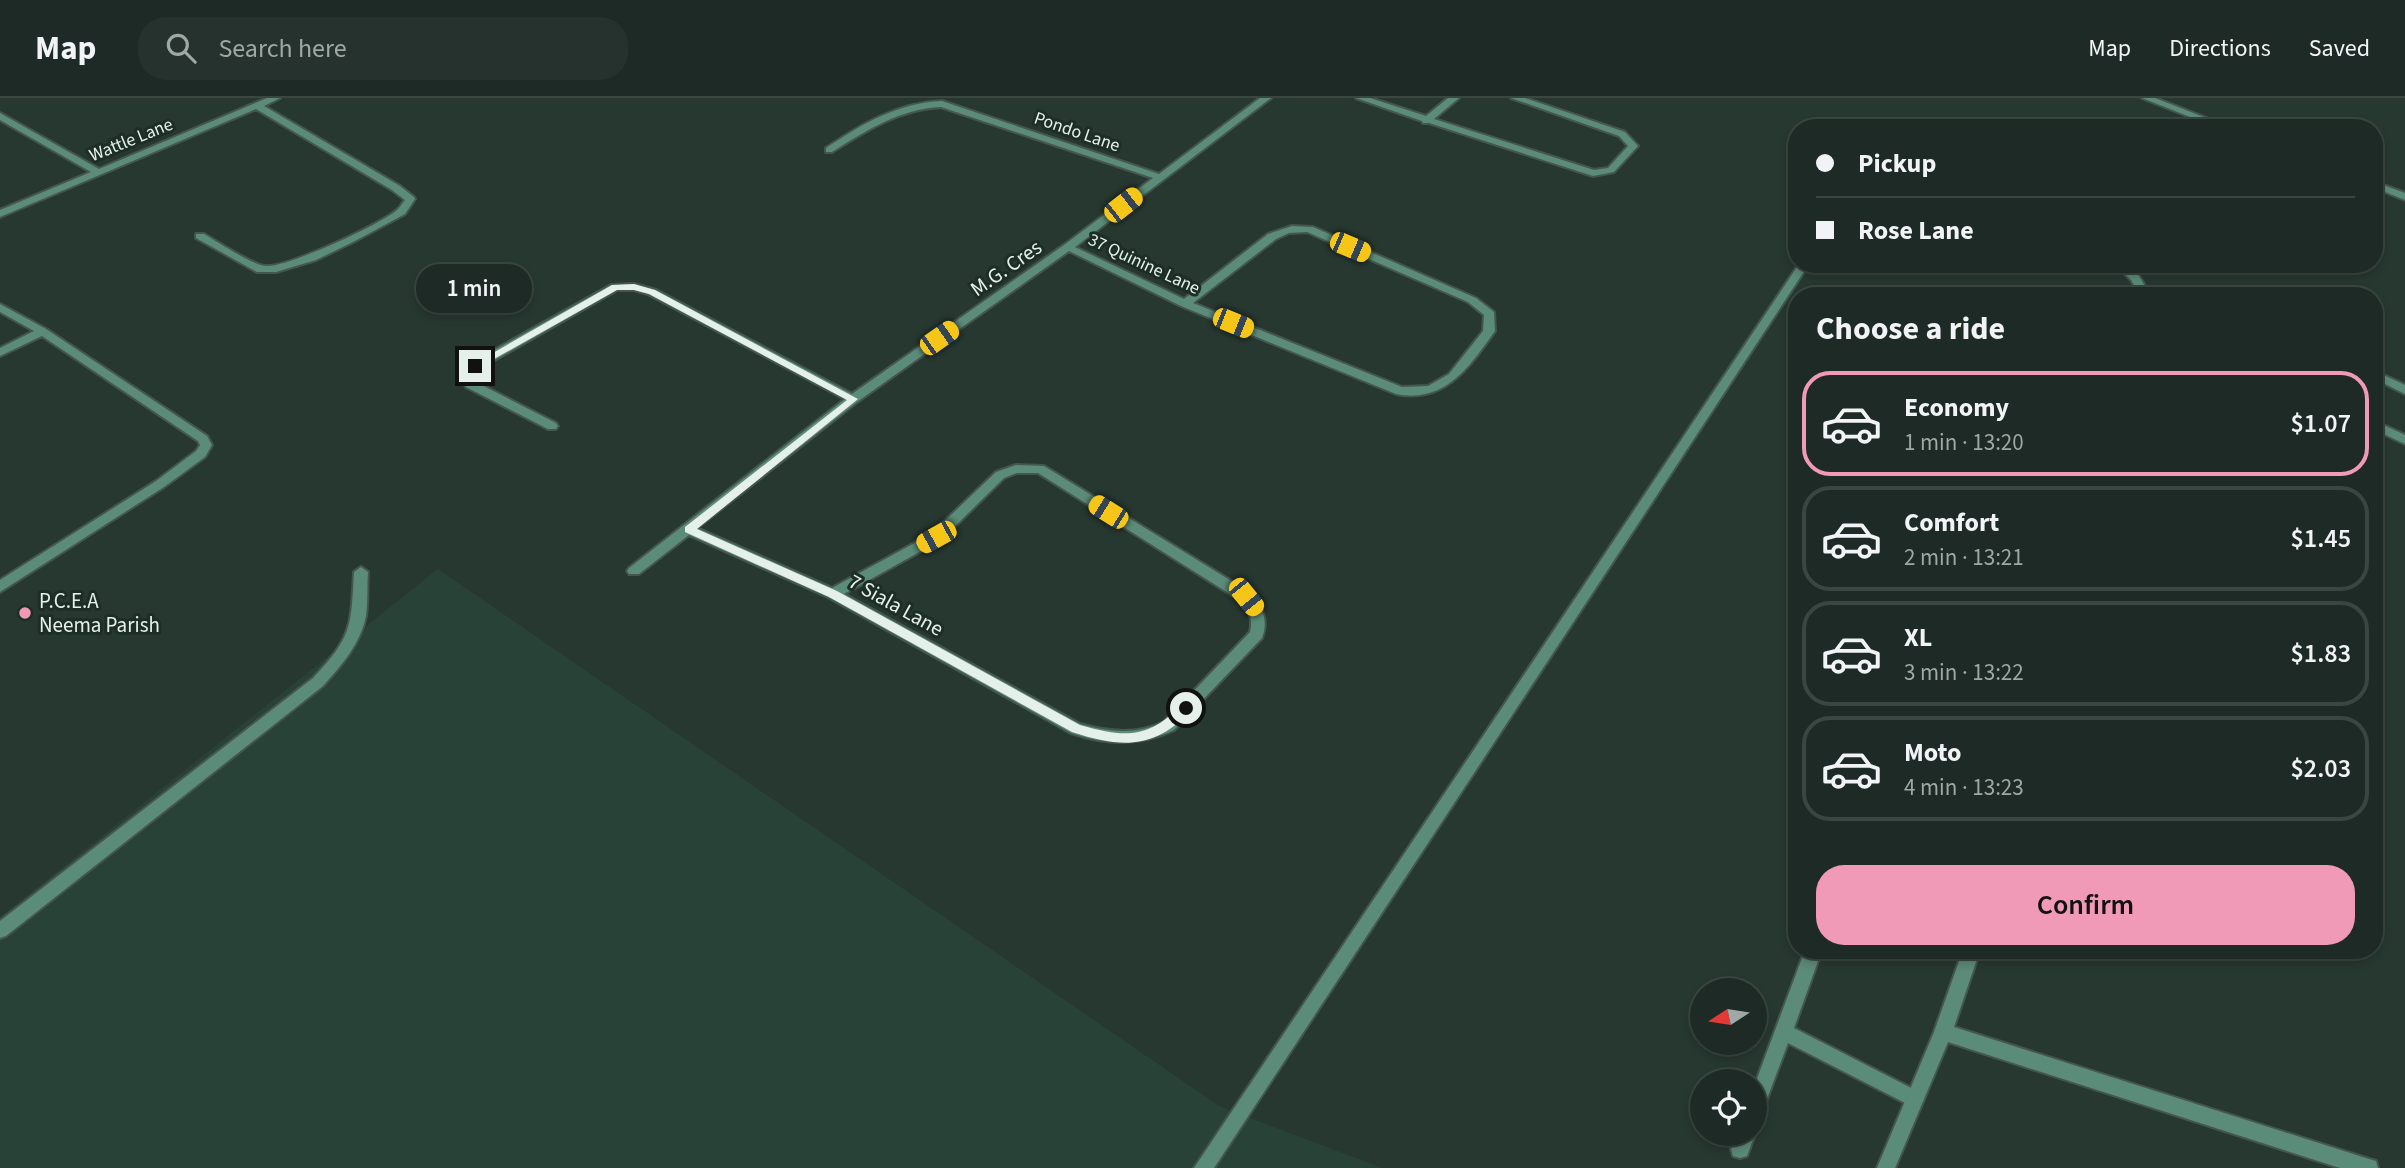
<!DOCTYPE html>
<meta charset="utf-8">
<style>
:root{--surface:#1d2a25;--page:#25322d;--text:#f1f3f6;--muted:#a0a7a7;--line:#3b4642;--accent:#f09ab7}
body{margin:0;font-family:"Source Sans 3",sans-serif;background:var(--page);color:var(--text);height:100vh;display:flex;flex-direction:column;font-size:26px;white-space:nowrap}
*{box-sizing:border-box;margin:0}
p{font-size:23px;color:var(--muted)}
.icon{flex:none;width:38px;height:38px;fill:none;stroke:currentColor;stroke-width:2;stroke-linecap:round;stroke-linejoin:round}
.map{position:relative;flex:1;overflow:hidden}
.drawer{position:absolute;left:1788px;top:189px;width:595px;height:672px;display:flex;flex-direction:column;background:var(--surface);border-radius:28px;box-shadow:0 4px 10px #0003,0 0 0 2px var(--line)}
.drawer>*{flex:none}
.banner{position:absolute;left:1788px;top:21px;width:595px;height:154px;border-radius:28px;box-shadow:0 4px 10px #0003,0 0 0 2px var(--line);display:grid;align-content:center;height:154px;padding:0 28px;background:var(--surface)}
.needle{width:46px;rotate:258deg}
.controls{position:absolute;left:1690px;top:880px;display:grid;gap:14px}
.controls a{display:grid;place-items:center;width:77px;height:77px;border-radius:50%;background:var(--surface);box-shadow:0 4px 10px #0003,0 0 0 2px var(--line);font-size:35px}
.end{position:absolute;width:32px;height:32px;margin:-16px;border:9px solid #e5f0eb;background:#111;box-shadow:0 0 0 4px #111}
.from{border-radius:50%}
.bubble{position:absolute;height:49px;border-radius:24px;background:var(--surface);box-shadow:0 4px 10px #0003,0 0 0 2px var(--line);font-size:23px;font-weight:600;line-height:49px;text-align:center}
.car{position:absolute;width:21px;height:42px;margin:-21px -10px;border-radius:9px;box-shadow:0 0 5px 2px #0007;background:linear-gradient(#f5c518 24%,#345 0 40%,#f5c518 0 76%,#345 0 86%,#f5c518 0)}
.banner b{display:flex;align-items:center;gap:24px;height:66px;font-size:26px}
.banner b+b{border-top:2px solid var(--line)}
.banner i{width:18px;height:18px;background:var(--text)}
ul{padding:0;list-style:none}
li{display:flex;align-items:center;gap:21px;height:105px;margin:0 14px 10px;padding:0 14px;border:4px solid var(--line);border-radius:28px}
li div{flex:1}
li b{display:block;font-size:26px}
li em{font-style:normal;font-weight:600}
li.current{border-color:var(--accent)}
li>.icon{width:63px;height:63px;stroke-width:1.5}
h2{padding:0 28px;font-size:32px;line-height:84px}
.button{display:flex;gap:14px;margin-top:auto;padding:14px 28px}
.button a{flex:1;height:80px;border-radius:28px;background:var(--accent);color:#111;font-size:28px;font-weight:600;line-height:80px;text-align:center}
header{display:flex;align-items:center;gap:42px;box-sizing:border-box;height:98px;padding:0 35px;background:var(--surface);border-bottom:2px solid var(--line)}
header strong{font-size:33px}
nav{display:flex;gap:38px;margin-inline-start:auto;font-size:24px}
.search{width:490px;height:63px;background:var(--page);display:flex;align-items:center;gap:18px;box-sizing:border-box;padding:0 24px;border-radius:28px;color:var(--muted);font-size:26px}
.map>svg:first-child{display:block}
</style>
<header>
<strong>Map</strong>
<div class="search"><svg class="icon" aria-label="search" viewBox="0 0 24 24"><circle cx="10" cy="10" r="6"/><path d="M15 15l6 6"/></svg>Search here</div>
<nav><a>Map</a><a>Directions</a><a>Saved</a></nav>
</header>
<div class="map">
<svg width="2405" height="1070" viewBox="0 0 2405 1070">
<rect width="100%" height="100%" fill="#273831"/>
<!-- built -->
<path fill="#294238" d="M 438,471 L 1219,1008 L 1382,1070 L 0,1070 L 0,819 Z"/>
<g fill="none" stroke-linecap="round" stroke-linejoin="round">
<!-- service casing -->
<g stroke="#45554f" stroke-width="4">
<path id="service" d="M 2115,166 L 2126,166 L 2139,178 L 2151,198 L 2140,198 L 2131,182 Z
M 2375,273 L 2405,287 L 2405,296 L 2375,281 Z
M 1805,852 L 1822,852 L 1794,930 L 1921,995 L 1924,1001 L 1921,1007 L 1915,1010 L 1909,1007 L 1788,945 L 1761,1017 L 1755,1020 L 1755,986 Z
M 1737,1036 L 1755,1036 L 1747,1058 L 1740,1060 L 1733,1058 L 1731,1051 Z"/>
</g>
<!-- minor casing -->
<g stroke="#45554f" stroke-width="4">
<path id="minor" d="M 267,0 L 280,0 L 264,8 L 400,88 L 414,99 L 415,101 L 405,116 L 355,143 L 316,162 L 276,174 L 257,174 L 196,140 L 196,136 L 204,136 C 216,143 254,168 266,168 C 286,170 384,125 398,111 C 401,108 402,105 405,102 L 392,92 L 256,11 L 0,119 L 0,112 L 91,74 L 0,22 L 0,15 L 99,71 Z
M 1260,0 L 1271,0 L 1075,149 L 1184,201 L 1268,136 L 1292,128 L 1313,129 L 1476,200 L 1494,214 L 1495,233 C 1470,268 1445,306 1396,296 L 1181,208 L 1069,153 L 857,304 L 697,430 L 832,490 L 931,436 L 996,374 L 1016,367 L 1044,368 L 1251,495 C 1262,509 1269,522 1262,540 L 1174,632 C 1140,648 1107,647 1071,635 L 828,499 L 689,437 L 639,476 L 629,476 L 627,473 L 629,470 L 845,301 L 648,196 L 634,192 L 617,192 L 479,271 L 471,279 L 474,283 L 556,325 L 558,328 L 556,331 L 548,331 L 466,289 L 459,278 L 471,265 L 611,187 L 634,186 L 656,192 L 852,296 L 1064,147 L 1153,80 L 941,9 C 900,11 867,32 832,54 L 826,54 L 826,50 C 862,26 897,5 942,3 L 1159,76 ZM 1307,134 L 1468,204 L 1484,217 L 1483,233 L 1449,276 L 1428,288 L 1402,289 L 1193,205 L 1276,141 L 1289,135 ZM 1017,375 L 1038,375 L 1241,503 C 1250,513 1253,521 1250,534 L 1164,624 C 1136,637 1109,634 1080,626 L 844,496 L 941,442 L 1004,380 Z
M 1356,0 L 1370,0 L 1426,18 L 1448,0 L 1459,0 L 1434,21 L 1594,72 L 1608,70 L 1628,48 L 1619,38 L 1511,0 L 1525,0 L 1625,34 L 1638,48 L 1614,74 L 1593,78 L 1429,25 L 1423,25 L 1422,23 Z
M 2142,0 L 2155,0 L 2232,30 L 2218,30 Z
M 2375,84 L 2405,95 L 2405,102 L 2375,90 Z
M 1799,166 L 1809,166 L 1214,1070 L 1194,1070 Z
M 0,206 L 46,231 L 207,338 L 212,347 L 205,359 L 164,389 L 0,494 L 0,482 L 156,383 L 196,353 L 200,347 L 198,343 L 42,238 L 0,258 L 0,250 L 34,233 L 0,214 Z
M 2375,323 L 2405,337 L 2405,346 L 2375,332 Z
M 361,469 L 368,474 C 367,489 368,504 366,518 C 361,545 341,568 323,588 L 6,838 L 0,840 L 0,823 L 313,580 C 352,539 351,529 354,474 Z
M 1963,852 L 1980,852 L 1954,929 L 2369,1061 L 2376,1063 L 2378,1070 L 2340,1070 L 1948,944 L 1895,1070 L 1877,1070 L 1934,934 Z"/>
</g>
<!-- service -->
<use href="#service" fill="#5b8b79" fill-rule="evenodd"/>
<!-- minor -->
<use href="#minor" fill="#5b8b79" fill-rule="evenodd"/>
</g>
<!-- route -->
<path fill="#e5f0eb" d="M 634,186 L 655,192 L 858,301 L 697,431 L 837,493 L 1080,627 C 1125,640 1149,641 1182,606 L 1191,606 L 1191,613 C 1153,652 1121,650 1072,634 L 829,499 L 685,434 L 685,429 L 847,302 L 649,196 L 634,192 L 617,192 L 478,270 L 470,268 L 612,187 Z"/>
<!-- markers -->
<circle fill="#f09ab7" stroke="#1d2e27" stroke-width="2.5" cx="25" cy="515" r="7"/>
<g text-anchor="middle" dominant-baseline="central" stroke-width="6" stroke-linejoin="round" paint-order="stroke">
<!-- far-street labels -->
<g font-size="18" fill="#e5f0eb" stroke="#1d2e27">
<text transform="translate(1077 34) rotate(19)">Pondo Lane</text>
<text transform="translate(131 42) rotate(-22)">Wattle Lane</text>
<text transform="translate(1144 166) rotate(25)">37 Quinine Lane</text>
</g>
<!-- street labels -->
<g font-size="21" fill="#e5f0eb" stroke="#1d2e27">
<text transform="translate(1006 170) rotate(-35)">M.G. Cres</text>
<text transform="translate(896 507) rotate(29)">7 Siala Lane</text>
</g>
<!-- poi labels -->
<g font-size="21" fill="#e5f0eb" stroke="#1d2e27" text-anchor="start">
<text x="39" y="503">P.C.E.A<tspan x="39" dy="24">Neema Parish</tspan></text>
</g>
</g>
</svg>
<div class="controls">
<a><svg class="needle" viewBox="-14 -14 28 28"><path d="M0-13l5 13h-10z" fill="#e53935"/><path d="M0 13l5-13h-10z" fill="#a0a7a7"/></svg></a>
<a><svg class="icon" aria-label="locate" viewBox="0 0 24 24"><circle cx="12" cy="12" r="6"/><path d="M12 2v4M12 18v4M2 12h4M18 12h4"/></svg></a>
</div>
<i class="end from" style="left:1186px;top:610px"></i>
<i class="end" style="left:475px;top:268px"></i>
<div class="bubble" style="left:416px;top:166px;width:116px">1 min</div>
<i class="car" style="left:1123px;top:107px;rotate:52deg"></i>
<i class="car" style="left:1350px;top:149px;rotate:113deg"></i>
<i class="car" style="left:1233px;top:225px;rotate:112deg"></i>
<i class="car" style="left:939px;top:240px;rotate:55deg"></i>
<i class="car" style="left:1108px;top:414px;rotate:302deg"></i>
<i class="car" style="left:936px;top:439px;rotate:241deg"></i>
<i class="car" style="left:1246px;top:499px;rotate:141deg"></i>
<div class="banner">
<b><i class="from"></i>Pickup</b>
<b><i></i>Rose Lane</b>
</div>
<section class="drawer">
<h2>Choose a ride</h2>
<ul>
<li class="current"><svg class="icon" aria-label="car" viewBox="0 0 24 24"><path d="M5 17H2v-5l4-1 3-4h7l3 4 3 1v5h-3M9 17h6M6 11h13"/><circle cx="7" cy="17" r="2"/><circle cx="17" cy="17" r="2"/></svg><div><b>Economy</b><p>1 min · 13:20</p></div><em>$1.07</em></li>
<li><svg class="icon" aria-label="car" viewBox="0 0 24 24"><path d="M5 17H2v-5l4-1 3-4h7l3 4 3 1v5h-3M9 17h6M6 11h13"/><circle cx="7" cy="17" r="2"/><circle cx="17" cy="17" r="2"/></svg><div><b>Comfort</b><p>2 min · 13:21</p></div><em>$1.45</em></li>
<li><svg class="icon" aria-label="car" viewBox="0 0 24 24"><path d="M5 17H2v-5l4-1 3-4h7l3 4 3 1v5h-3M9 17h6M6 11h13"/><circle cx="7" cy="17" r="2"/><circle cx="17" cy="17" r="2"/></svg><div><b>XL</b><p>3 min · 13:22</p></div><em>$1.83</em></li>
<li><svg class="icon" aria-label="car" viewBox="0 0 24 24"><path d="M5 17H2v-5l4-1 3-4h7l3 4 3 1v5h-3M9 17h6M6 11h13"/><circle cx="7" cy="17" r="2"/><circle cx="17" cy="17" r="2"/></svg><div><b>Moto</b><p>4 min · 13:23</p></div><em>$2.03</em></li>
</ul>
<div class="button"><a>Confirm</a></div>
</section>
</div>
